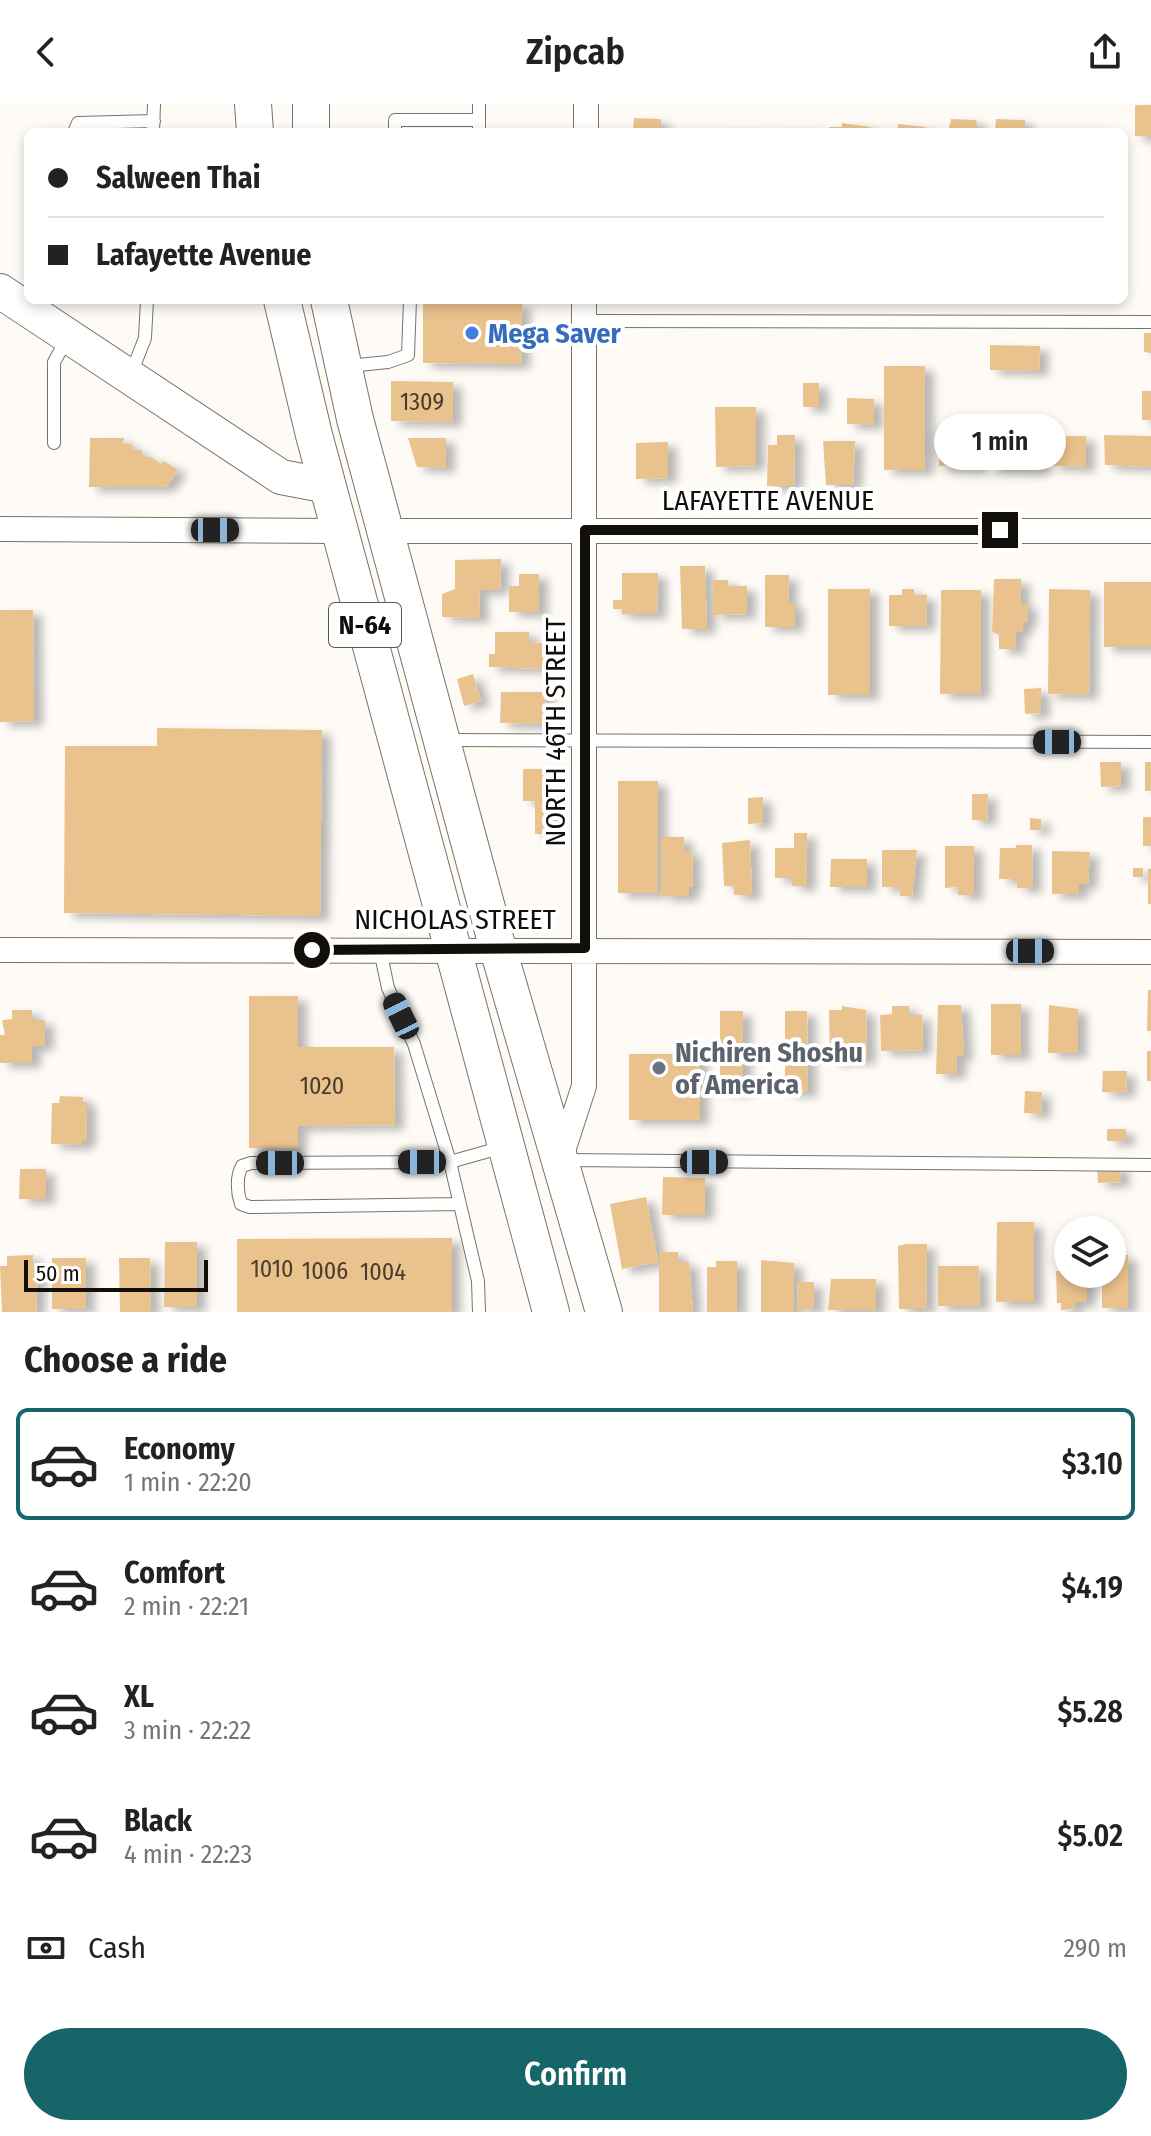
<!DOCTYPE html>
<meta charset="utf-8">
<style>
:root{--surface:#fff;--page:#f2f2f2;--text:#222;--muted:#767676;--line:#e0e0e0;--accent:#166568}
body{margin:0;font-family:"Fira Sans Condensed",sans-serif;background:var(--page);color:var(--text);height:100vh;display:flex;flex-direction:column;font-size:30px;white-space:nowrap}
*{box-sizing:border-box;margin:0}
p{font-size:26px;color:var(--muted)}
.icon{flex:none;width:44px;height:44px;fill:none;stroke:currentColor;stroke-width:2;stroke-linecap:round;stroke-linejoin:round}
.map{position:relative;height:1208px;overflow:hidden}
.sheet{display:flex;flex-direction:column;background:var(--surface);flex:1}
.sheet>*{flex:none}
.top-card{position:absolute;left:24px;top:24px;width:1104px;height:176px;border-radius:12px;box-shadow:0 4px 12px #0003;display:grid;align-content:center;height:176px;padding:0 24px;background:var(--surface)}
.buttons{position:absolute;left:1054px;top:1112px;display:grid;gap:16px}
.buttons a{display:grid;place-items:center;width:72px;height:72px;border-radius:50%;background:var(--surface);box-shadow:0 4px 12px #0003;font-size:40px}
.scale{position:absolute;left:24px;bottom:20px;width:184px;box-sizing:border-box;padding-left:8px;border:4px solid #120f0b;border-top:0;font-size:22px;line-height:28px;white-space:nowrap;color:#120f0b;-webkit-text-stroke:6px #fff;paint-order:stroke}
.end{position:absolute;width:36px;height:36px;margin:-18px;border:10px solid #120f0b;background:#fff;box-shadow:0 0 0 4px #fff}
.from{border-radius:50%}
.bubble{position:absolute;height:56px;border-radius:28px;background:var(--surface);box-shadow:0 4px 12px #0003;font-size:26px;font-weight:600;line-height:56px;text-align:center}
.car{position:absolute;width:24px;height:48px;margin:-24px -12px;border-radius:10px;box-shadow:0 0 6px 2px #0007;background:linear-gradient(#222 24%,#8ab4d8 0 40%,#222 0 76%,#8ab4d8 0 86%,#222 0)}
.top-card b{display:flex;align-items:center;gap:28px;height:76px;font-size:30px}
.top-card b+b{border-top:2px solid var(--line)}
.top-card i{width:20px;height:20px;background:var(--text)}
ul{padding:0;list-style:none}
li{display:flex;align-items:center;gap:24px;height:112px;margin:0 16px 12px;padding:0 8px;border:4px solid transparent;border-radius:12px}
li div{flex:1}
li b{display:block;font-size:30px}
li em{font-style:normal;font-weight:600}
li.selected{border-color:var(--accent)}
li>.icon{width:72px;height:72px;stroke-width:1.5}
h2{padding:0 24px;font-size:36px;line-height:96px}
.pay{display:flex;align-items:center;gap:20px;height:88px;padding:0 24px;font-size:30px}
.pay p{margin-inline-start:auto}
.cta{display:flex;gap:16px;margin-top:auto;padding:16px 24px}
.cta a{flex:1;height:92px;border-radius:48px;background:var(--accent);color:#fff;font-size:32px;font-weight:600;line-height:92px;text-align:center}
header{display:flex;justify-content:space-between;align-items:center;height:104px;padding:0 24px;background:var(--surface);font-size:36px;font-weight:600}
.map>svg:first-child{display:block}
</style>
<header><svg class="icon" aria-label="back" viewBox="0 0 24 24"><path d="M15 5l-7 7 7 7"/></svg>Zipcab<svg class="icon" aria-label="share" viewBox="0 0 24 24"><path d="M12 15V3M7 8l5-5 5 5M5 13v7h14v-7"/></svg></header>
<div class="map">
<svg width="1151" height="1208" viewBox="0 0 1151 1208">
<defs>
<filter id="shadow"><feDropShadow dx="9" dy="5" stdDeviation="4" flood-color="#0004"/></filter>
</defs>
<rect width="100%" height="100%" fill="#fefbf6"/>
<!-- building -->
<path fill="#eac28d" filter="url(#shadow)" d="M 1135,1 L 1151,1 L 1151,33 L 1135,32 Z
M 634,14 L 661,15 L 661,28 L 633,28 Z
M 951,15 L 976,16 L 979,28 L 948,28 Z
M 996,15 L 1025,16 L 1025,28 L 995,28 Z
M 842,19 L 871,23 L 871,28 L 829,28 L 829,23 L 842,23 Z
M 898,20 L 926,23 L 926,28 L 886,28 L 886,24 L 898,24 Z
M 715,25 L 754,25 L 754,28 L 715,28 Z
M 773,25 L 808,25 L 808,28 L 773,28 Z
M 423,199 L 522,199 L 521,260 L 423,259 Z
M 1144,229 L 1151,229 L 1151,249 L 1144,248 Z
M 990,241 L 1040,242 L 1039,267 L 990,266 Z
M 884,262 L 925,262 L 925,366 L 884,366 Z
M 391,277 L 453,278 L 453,318 L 391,317 Z
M 803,279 L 819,279 L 819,303 L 803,303 Z
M 1142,287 L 1151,287 L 1151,316 L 1142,316 Z
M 847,294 L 874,295 L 874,321 L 847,320 Z
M 715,303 L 756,303 L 756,362 L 716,363 Z
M 1007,318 L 1033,318 L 1033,336 L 1041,336 L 1041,365 L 989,364 L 990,328 L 1006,328 Z
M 963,324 L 978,324 L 977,363 L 939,362 L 940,335 L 963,335 Z
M 777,331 L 795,331 L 794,382 L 767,382 L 768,341 L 777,341 Z
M 1104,331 L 1151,332 L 1151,363 L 1105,361 Z
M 1052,332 L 1086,332 L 1086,363 L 1052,362 Z
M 90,334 L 124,334 L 123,340 L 132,340 L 132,346 L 142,346 L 142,353 L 151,353 L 161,360 L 164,357 L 178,366 L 166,383 L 89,383 Z
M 408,334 L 446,334 L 446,364 L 417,363 Z
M 823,337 L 855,337 L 853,381 L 826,381 Z
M 668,338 L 668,374 L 636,375 L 636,339 Z
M 501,455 L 500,486 L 479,486 L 480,514 L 442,513 L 442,490 L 455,485 L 455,456 Z
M 680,462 L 705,462 L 707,525 L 682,525 Z
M 622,469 L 658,469 L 657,510 L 622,510 L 622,505 L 613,505 L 613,496 L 622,496 Z
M 519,470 L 539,470 L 539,508 L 509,508 L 509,482 L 519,482 Z
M 765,471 L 789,471 L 788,499 L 795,499 L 795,523 L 765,523 Z
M 994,475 L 1021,475 L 1021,500 L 1028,500 L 1028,518 L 1023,518 L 1023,528 L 1016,528 L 1016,545 L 999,545 L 999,531 L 992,528 Z
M 713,476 L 728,476 L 728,482 L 747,482 L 747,510 L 713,511 Z
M 1104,478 L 1151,478 L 1151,543 L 1104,543 Z
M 828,485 L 870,485 L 870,591 L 828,591 Z
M 902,485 L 914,485 L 914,491 L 927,491 L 926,522 L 889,522 L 889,491 L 902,491 Z
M 1049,485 L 1090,486 L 1089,591 L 1048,590 Z
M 941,486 L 981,486 L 981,590 L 940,590 Z
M 0,506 L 33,506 L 34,617 L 0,618 Z
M 495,528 L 529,528 L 529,538 L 549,540 L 549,565 L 489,563 L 489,550 L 495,550 Z
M 473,570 L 481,597 L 464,602 L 457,575 Z
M 1041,584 L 1041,609 L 1025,610 L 1024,585 Z
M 501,588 L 546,588 L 545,620 L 500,619 Z
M 157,624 L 322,626 L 320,812 L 64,809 L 65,642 L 157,642 Z
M 1100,658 L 1121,658 L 1121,682 L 1101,683 Z
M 1145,658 L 1151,658 L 1151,687 L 1145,687 Z
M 523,665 L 554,665 L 554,730 L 535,730 L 535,697 L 523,697 Z
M 618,677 L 658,677 L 658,789 L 618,789 Z
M 972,690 L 988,690 L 987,717 L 972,716 Z
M 763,693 L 763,719 L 748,720 L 748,694 Z
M 1143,713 L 1151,713 L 1151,742 L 1143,742 Z
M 1030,714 L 1041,715 L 1041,726 L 1030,726 Z
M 794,729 L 807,729 L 807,782 L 792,782 L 792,774 L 775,774 L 775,744 L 794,744 Z
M 661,733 L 684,733 L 684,747 L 692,747 L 693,783 L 689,783 L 689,792 L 661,792 Z
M 750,736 L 752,791 L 734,791 L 734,782 L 724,782 L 722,739 Z
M 1016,741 L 1032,741 L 1033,784 L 1017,784 L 1017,775 L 999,775 L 1000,744 L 1016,744 Z
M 945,742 L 974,742 L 974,791 L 958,791 L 958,783 L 945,784 Z
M 882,746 L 917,746 L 912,792 L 900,792 L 900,783 L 882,783 Z
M 1052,747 L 1090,748 L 1088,780 L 1079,780 L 1079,790 L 1052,790 Z
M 831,755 L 867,755 L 867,783 L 830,783 Z
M 1133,764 L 1143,764 L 1143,773 L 1133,773 Z
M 1148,765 L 1151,765 L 1151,800 L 1148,800 Z
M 1148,886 L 1151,886 L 1151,927 L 1147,927 Z
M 249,892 L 298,892 L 298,943 L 394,943 L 395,1021 L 298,1022 L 298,1044 L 249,1044 Z
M 991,900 L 1021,900 L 1021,951 L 991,951 Z
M 938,901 L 961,901 L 964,952 L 957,952 L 957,970 L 936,970 Z
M 1049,901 L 1078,905 L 1078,949 L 1048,949 Z
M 842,902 L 866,906 L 867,955 L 830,956 L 829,906 L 842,906 Z
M 892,902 L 909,902 L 909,911 L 922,911 L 923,946 L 881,947 L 880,911 L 892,910 Z
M 12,906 L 32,906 L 32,916 L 45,916 L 45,942 L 32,942 L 32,959 L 0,959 L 0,931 L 5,931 L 2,916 L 12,915 Z
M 720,907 L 743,907 L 743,987 L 720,987 Z
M 785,907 L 807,907 L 808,988 L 785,988 Z
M 1147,947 L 1151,947 L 1151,977 L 1147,977 Z
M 629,950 L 700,950 L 700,1016 L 629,1016 Z
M 1103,967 L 1127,967 L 1126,989 L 1102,988 Z
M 1025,987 L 1042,988 L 1041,1010 L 1024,1009 Z
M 60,992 L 83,993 L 83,998 L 87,998 L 87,1037 L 82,1037 L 82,1041 L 51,1040 L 52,999 L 59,999 Z
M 1107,1025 L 1126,1025 L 1126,1037 L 1107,1037 Z
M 1120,1061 L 1121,1078 L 1098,1079 L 1097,1063 Z
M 20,1065 L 46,1065 L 46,1095 L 19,1095 Z
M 663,1073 L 705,1074 L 705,1111 L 662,1111 Z
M 646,1093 L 658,1158 L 622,1165 L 610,1100 Z
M 997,1118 L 1034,1118 L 1034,1198 L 996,1198 Z
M 452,1134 L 452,1208 L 237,1208 L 237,1135 Z
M 165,1138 L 197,1138 L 197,1203 L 164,1203 Z
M 906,1140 L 927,1140 L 926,1205 L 899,1205 L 898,1142 Z
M 659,1148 L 678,1148 L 678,1158 L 689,1158 L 693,1208 L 659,1208 Z
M 33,1151 L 33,1161 L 38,1160 L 36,1208 L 2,1208 L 0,1162 L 7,1162 L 7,1152 Z
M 1112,1151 L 1128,1151 L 1128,1204 L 1102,1204 L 1102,1170 L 1112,1170 Z
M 52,1154 L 86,1154 L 86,1205 L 52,1205 Z
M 119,1154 L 150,1154 L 151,1208 L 120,1208 Z
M 1068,1155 L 1068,1170 L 1087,1170 L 1087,1198 L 1075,1198 L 1075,1205 L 1061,1206 L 1061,1199 L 1057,1199 L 1056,1167 L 1059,1167 L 1058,1156 Z
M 761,1156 L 794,1159 L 794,1208 L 761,1208 Z
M 716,1157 L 737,1157 L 737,1208 L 707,1208 L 707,1163 L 716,1163 Z
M 938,1162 L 979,1162 L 980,1202 L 938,1202 Z
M 831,1175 L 876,1175 L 876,1206 L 828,1206 Z
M 798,1178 L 814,1178 L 814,1205 L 797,1205 Z"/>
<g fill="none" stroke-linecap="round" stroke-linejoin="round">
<!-- lane casing -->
<g stroke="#7a7267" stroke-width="14">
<path id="lane" d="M 479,0 L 479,28
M 74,28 L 78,19 L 154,17
M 153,28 L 154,0
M 395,28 L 395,16 L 479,16
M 584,217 L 1151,218
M 348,262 L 388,258 L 408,251 L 410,196
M 131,270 L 145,234 L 147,196
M 54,339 L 54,258 L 67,235
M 446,636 L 1151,638
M 380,846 L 388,884 L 414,940 L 450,1058 L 478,1177 L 479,1208
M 564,1056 L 1151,1061
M 460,1100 L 250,1103 L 241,1100 C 237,1088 236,1073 242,1062 L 251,1059 L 450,1058 L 503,1043"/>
</g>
<!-- street casing -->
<g stroke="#7a7267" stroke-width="26">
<path id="street" d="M 586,28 L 586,0
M 0,425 L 340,427
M 386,427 L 1151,427
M 0,846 L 1151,848
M 560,1056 L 584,982 L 584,196"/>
</g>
<!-- secondary casing -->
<g stroke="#7a7267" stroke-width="36">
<path id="secondary" d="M 0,187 L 281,373 L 328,382"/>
</g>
<!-- primary casing -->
<g stroke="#7a7267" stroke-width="38">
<path id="primary" d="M 253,0 L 255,28
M 311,0 L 311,28
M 282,196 L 314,331 L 551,1208
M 329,196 L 355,315 L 498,845 L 604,1208"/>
</g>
<!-- lane -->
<use href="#lane" stroke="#fff" stroke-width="12"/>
<!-- street -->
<use href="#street" stroke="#fff" stroke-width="24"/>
<!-- secondary -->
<use href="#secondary" stroke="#fff" stroke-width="34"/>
<!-- primary -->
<use href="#primary" stroke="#fff" stroke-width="36"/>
</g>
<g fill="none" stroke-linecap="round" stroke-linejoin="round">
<!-- route -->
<path stroke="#120f0b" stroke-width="10" d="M 312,846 L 585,844 L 585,426 L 1000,426"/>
</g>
<!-- markers -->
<circle fill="#3f7fe0" stroke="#fff" stroke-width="3" cx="472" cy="229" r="8"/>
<circle fill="#6b7280" stroke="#fff" stroke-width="3" cx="659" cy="964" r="8"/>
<g text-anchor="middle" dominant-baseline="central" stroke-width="8" stroke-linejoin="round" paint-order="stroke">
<!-- number labels -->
<g font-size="24" fill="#483c2c">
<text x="422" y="298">1309</text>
<text x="322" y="982">1020</text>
<text x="272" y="1165">1010</text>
<text x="325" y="1167">1006</text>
<text x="383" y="1168">1004</text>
</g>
<!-- shield labels -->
<rect fill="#fff" stroke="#595754" stroke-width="2" x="329" y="499" width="72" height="44" rx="6"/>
<g font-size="26" font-weight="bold" fill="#120f0b">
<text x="365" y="521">N-64</text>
</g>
<!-- shop labels -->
<g font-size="28" font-weight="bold" fill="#366cbe" stroke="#fff" text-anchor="start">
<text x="488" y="229">Mega Saver</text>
</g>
<!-- street labels -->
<g font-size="28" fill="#120f0b" stroke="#fff">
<text x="768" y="396">LAFAYETTE AVENUE</text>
<text transform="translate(555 628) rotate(-90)">NORTH 46TH STREET</text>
<text x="455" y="815">NICHOLAS STREET</text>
</g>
<!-- worship labels -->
<g font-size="28" font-weight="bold" fill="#5b616d" stroke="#fff" text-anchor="start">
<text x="675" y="948">Nichiren Shoshu<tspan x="675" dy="32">of America</tspan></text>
</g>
</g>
</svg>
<div class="buttons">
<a><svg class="icon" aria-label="layers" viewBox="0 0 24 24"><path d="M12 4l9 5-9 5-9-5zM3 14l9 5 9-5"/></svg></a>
</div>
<div class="scale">50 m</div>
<i class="end from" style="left:312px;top:846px"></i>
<i class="end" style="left:1000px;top:426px"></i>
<div class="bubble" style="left:934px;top:310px;width:132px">1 min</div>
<i class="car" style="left:215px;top:426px;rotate:90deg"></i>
<i class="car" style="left:1057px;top:638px;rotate:270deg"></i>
<i class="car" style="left:1030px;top:847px;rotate:90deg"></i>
<i class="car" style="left:401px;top:912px;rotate:334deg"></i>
<i class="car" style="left:422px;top:1058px;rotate:270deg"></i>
<i class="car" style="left:704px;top:1058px;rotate:90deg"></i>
<i class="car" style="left:280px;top:1059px;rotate:270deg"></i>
<div class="top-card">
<b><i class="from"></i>Salween Thai</b>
<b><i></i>Lafayette Avenue</b>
</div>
</div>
<section class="sheet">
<h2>Choose a ride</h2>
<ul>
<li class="selected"><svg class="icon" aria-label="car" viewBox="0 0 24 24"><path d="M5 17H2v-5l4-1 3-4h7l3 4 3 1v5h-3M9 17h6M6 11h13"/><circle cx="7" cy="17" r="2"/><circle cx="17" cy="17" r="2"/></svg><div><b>Economy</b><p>1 min · 22:20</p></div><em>$3.10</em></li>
<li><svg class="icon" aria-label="car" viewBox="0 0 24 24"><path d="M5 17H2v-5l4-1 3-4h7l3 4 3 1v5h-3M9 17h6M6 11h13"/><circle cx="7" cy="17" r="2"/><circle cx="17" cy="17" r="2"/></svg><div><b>Comfort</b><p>2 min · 22:21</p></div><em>$4.19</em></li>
<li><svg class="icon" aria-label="car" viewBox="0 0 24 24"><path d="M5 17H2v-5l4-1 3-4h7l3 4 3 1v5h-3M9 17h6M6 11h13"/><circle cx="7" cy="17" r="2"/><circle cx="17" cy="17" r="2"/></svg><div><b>XL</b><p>3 min · 22:22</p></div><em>$5.28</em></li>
<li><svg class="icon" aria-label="car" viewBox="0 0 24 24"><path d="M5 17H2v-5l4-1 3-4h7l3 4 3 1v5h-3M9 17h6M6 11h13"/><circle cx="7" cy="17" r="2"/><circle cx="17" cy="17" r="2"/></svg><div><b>Black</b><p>4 min · 22:23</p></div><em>$5.02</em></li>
</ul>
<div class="pay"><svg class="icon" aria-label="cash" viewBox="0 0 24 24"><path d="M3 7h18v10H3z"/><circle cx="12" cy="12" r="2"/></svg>Cash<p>290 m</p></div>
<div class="cta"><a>Confirm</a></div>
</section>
